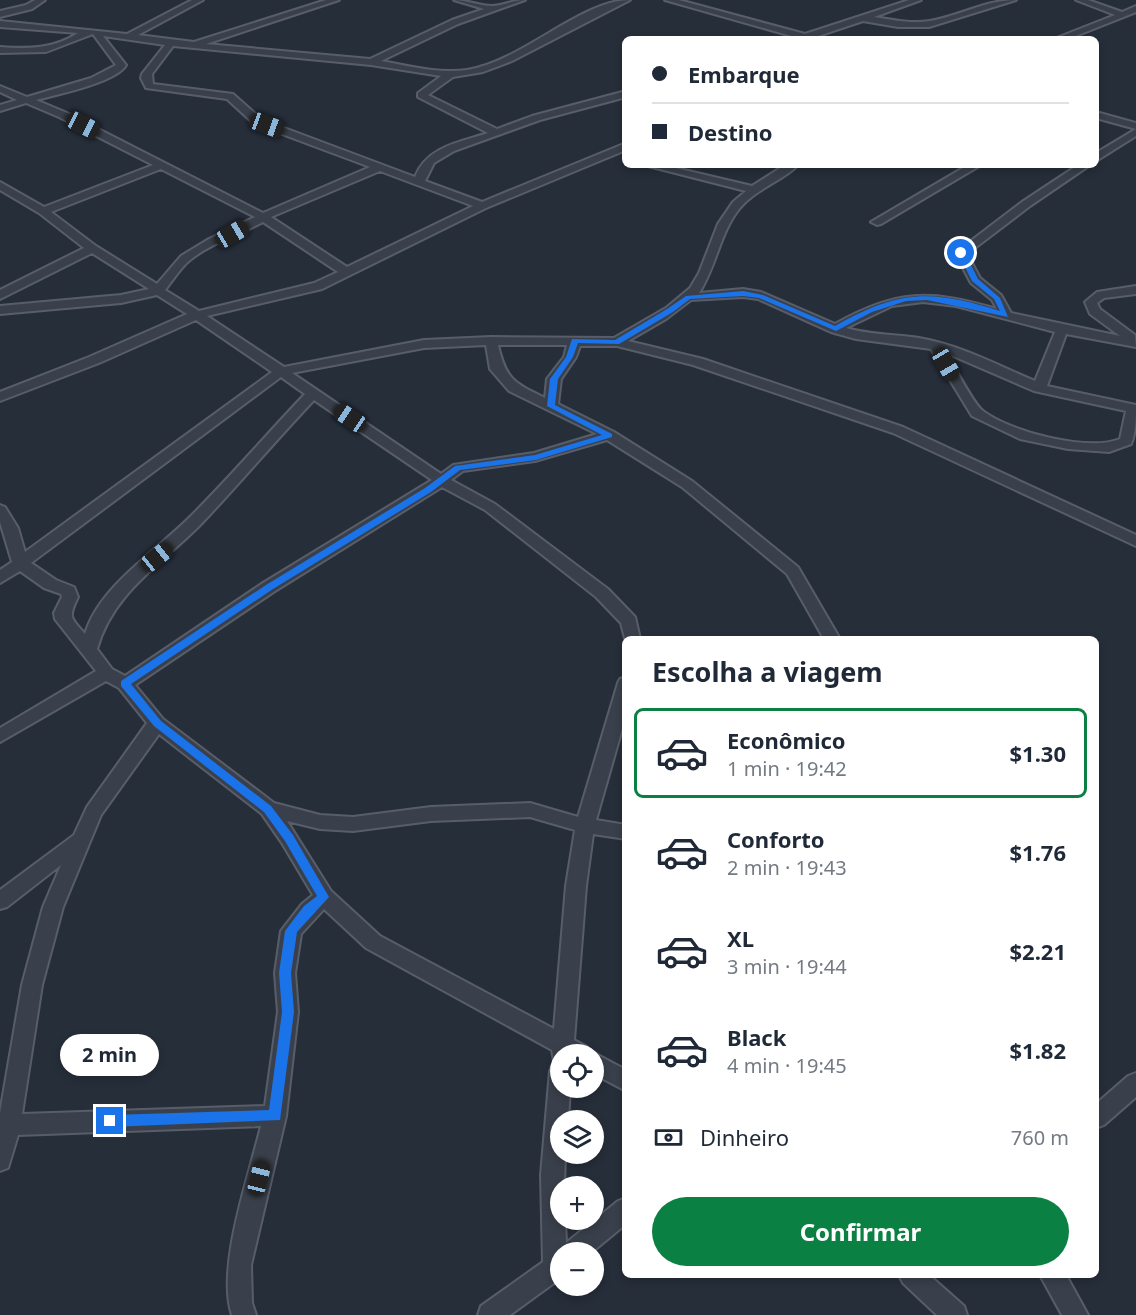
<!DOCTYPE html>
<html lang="pt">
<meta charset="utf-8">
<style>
:root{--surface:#fff;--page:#f6f6f7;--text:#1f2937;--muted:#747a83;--line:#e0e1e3;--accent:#0b8043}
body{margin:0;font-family:"Noto Sans",sans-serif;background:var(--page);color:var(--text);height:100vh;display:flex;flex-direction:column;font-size:22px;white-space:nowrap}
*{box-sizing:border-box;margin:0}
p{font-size:20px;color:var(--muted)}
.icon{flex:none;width:33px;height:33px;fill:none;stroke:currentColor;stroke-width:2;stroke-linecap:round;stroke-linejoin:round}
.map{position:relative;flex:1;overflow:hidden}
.details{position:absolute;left:622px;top:636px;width:477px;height:642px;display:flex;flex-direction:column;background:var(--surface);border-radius:9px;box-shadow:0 3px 9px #0003}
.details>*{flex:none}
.banner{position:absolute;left:622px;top:36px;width:477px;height:132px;border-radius:9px;box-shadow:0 3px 9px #0003;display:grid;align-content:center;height:132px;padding:0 30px;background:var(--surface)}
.buttons{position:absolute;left:550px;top:1044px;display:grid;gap:12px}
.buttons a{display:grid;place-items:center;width:54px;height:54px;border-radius:50%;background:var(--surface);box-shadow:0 3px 9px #0003;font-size:30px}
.end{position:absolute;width:27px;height:27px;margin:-14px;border:8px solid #1a73e8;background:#fff;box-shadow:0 0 0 3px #fff}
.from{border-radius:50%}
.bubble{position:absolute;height:42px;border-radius:21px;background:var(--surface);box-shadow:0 3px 9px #0003;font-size:20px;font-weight:700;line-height:42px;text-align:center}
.car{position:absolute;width:18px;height:36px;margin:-18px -9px;border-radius:8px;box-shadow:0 0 4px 2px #0007;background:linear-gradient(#222 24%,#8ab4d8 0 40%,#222 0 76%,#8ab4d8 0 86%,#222 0)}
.banner b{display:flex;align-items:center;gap:21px;height:57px;font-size:22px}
.banner b+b{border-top:2px solid var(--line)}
.banner i{width:15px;height:15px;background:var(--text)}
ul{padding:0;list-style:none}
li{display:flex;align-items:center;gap:18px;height:90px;margin:0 12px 9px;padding:0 18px;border:3px solid transparent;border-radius:9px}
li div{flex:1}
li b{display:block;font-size:22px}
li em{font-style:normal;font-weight:700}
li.active{border-color:var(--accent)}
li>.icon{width:54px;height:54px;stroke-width:1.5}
h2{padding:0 30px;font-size:27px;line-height:72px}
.pay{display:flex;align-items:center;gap:15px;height:66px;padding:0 30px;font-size:22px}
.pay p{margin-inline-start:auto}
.button{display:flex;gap:12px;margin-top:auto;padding:12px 30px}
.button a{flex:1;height:69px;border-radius:36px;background:var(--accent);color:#fff;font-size:24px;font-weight:700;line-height:69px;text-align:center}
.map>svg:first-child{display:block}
</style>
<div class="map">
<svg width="1136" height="1315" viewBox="0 0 1136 1315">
<rect width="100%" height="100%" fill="#262e3a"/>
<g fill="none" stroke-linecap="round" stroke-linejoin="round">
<!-- minor casing -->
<g stroke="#585e69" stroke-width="4">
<path id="minor" d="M 35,0 L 45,0 L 32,9 L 0,17 L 0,11 L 26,5 Z
M 192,0 L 203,0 L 138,35 L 194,42 L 326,0 L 339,0 L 206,44 L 370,59 L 452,20 L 484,9 L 454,0 C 467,0 479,6 492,6 C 502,6 513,0 525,0 L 458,24 L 381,61 C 409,66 438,74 467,70 C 521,62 581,0 630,0 L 512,61 L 483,72 L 453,77 L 428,95 L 497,129 L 532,116 L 626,91 L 626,97 L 540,120 L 454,151 L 434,163 L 425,181 L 482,202 L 626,143 L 626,150 L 486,208 L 322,289 L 207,316 L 284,367 L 424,340 L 491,337 L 614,338 L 666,308 L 690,288 L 699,273 L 718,224 L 733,202 L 746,191 L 644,165 L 663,165 L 752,186 L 785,165 L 798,165 C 781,182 755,189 739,209 C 720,233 716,267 699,293 L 743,289 L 761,292 L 835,324 C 898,290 928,289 997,309 L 992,300 L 971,283 L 955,253 L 1022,202 L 1078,165 L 1090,165 L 1030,206 L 967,254 L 980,278 L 1001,295 L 1011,313 L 1120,336 L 1090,314 L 1085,302 L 1097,292 L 1136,286 L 1136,294 L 1104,298 L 1097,303 L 1100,309 L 1135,335 L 1136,347 L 1066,334 L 1047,386 L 1136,405 C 1136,418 1136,432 1131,444 L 1109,452 L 1068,449 L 1020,439 L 972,416 L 931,349 L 856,339 L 831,332 L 758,299 L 743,297 L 691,300 L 666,319 L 628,341 L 703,359 L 903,427 L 1136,535 L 1136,546 L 893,433 L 693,365 L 617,346 L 580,346 L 576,357 L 561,379 L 558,404 L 614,432 L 692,481 L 798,567 L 840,639 L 824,639 L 787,574 L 682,487 L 607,440 L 535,461 L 463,471 L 451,480 L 495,504 L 608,589 L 635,617 L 640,639 L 626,639 L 626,642 L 621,623 L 596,597 L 485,510 L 442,487 L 275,591 L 135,685 L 163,719 L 274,803 L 320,815 L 353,817 L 431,807 L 530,803 L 578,817 L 618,683 L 620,679 L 626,677 L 626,715 L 596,820 L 626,825 L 626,839 L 593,834 L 586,886 L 574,1040 L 587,1047 L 590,1054 L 561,1054 L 561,1088 L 570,1088 L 568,1120 L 561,1120 L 561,1154 L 565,1154 L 564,1186 L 561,1186 L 561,1220 L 565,1220 L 566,1243 L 618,1201 L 626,1198 L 626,1224 L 592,1252 L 561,1252 L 561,1278 L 510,1315 L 478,1315 L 481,1306 L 543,1262 L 541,1175 L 550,1071 L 553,1064 L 558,1062 L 554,1061 L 552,1050 L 366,948 L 324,909 L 301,934 L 295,973 L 298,1012 L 286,1116 L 251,1265 L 252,1303 L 256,1315 L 232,1315 C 216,1268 249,1176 261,1126 L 18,1135 L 8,1168 L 0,1171 L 0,1113 L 22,985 L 43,907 L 61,865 L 7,907 L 0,909 L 0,890 L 74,835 L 87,807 L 147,723 L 119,688 L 106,681 L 0,742 L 0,728 L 96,671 L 55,619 L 54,613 L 62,597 L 61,594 L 44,588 L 20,571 L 0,583 L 0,570 L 12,562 L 0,522 L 0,505 L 5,507 L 18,528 L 25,552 L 272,372 L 196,320 L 99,363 L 0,401 L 0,392 L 89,357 L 187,314 L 157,295 L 121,303 L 0,314 L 0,306 L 121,295 L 149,289 L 92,253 L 0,299 L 0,290 L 84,248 L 39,213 L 0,190 L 0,182 L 44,207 L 153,165 L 59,117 L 26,103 L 0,111 L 0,105 L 17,100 L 0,92 L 0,86 L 27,97 L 91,78 L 116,65 L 93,34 L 46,52 L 0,53 L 0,47 C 28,49 54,49 78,33 L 0,27 L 0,21 L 127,34 ZM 103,36 L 165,45 L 142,74 L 141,78 L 146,88 L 227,99 L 251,121 L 263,127 L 370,167 L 263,213 L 67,113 L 36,100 C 56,95 117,82 126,65 ZM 173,46 L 371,65 L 441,76 L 418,93 L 418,97 L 488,133 C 461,142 427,146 415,177 L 271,123 L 259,117 L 233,94 L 153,84 L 152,74 ZM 161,169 L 255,217 L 209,239 L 181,256 L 157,284 L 96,246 L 51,212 ZM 380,171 L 473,206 L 347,267 L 271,217 ZM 263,222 L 338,272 L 314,283 L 199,311 L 165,290 C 173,280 181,267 190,260 C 211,243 239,235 263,222 ZM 923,302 L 956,306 L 1055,332 L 1035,381 C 997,365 960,345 919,338 C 894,334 870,335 846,328 L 892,306 ZM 486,345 L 490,369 L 509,391 L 597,434 L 534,453 L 453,465 L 441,474 L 292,373 L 424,348 ZM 498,345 L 567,345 L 564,357 L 547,379 L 545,398 C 514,383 506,380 498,345 ZM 946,353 L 1034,391 L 1126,411 L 1120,439 C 1087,452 1011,432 983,411 C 973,404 954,365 946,353 ZM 281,377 L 305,394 C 267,434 231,476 192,515 C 158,550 99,586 85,634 C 70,617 68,618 78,597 L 74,587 L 56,580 L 31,563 ZM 314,400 L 432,480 L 263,583 L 125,676 L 112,669 L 97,649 C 113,592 163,563 202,523 C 240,483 276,440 314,400 ZM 159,734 L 262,814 L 282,843 L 313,895 L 302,904 L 281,931 L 275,973 L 278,1012 L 265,1106 L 22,1114 L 42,985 L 63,907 L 101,815 ZM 530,817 L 575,830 L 566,886 L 554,1029 L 380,936 L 331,891 L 287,821 L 320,829 L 353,831 L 431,821 Z
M 665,0 L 679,0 L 805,34 L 909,0 L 921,0 L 874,17 C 892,20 912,24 930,21 C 959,16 986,0 1016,0 L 929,27 L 898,27 L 863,21 L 815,37 L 817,39 L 802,39 Z
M 1076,0 L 1088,0 L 1122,12 L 1136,6 L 1136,12 L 1068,39 L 1054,39 L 1115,15 Z
M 1096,112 L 1136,123 L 1136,136 L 1096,161 L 1096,153 L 1136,129 L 1096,118 Z
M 968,165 L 981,165 L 881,224 L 877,225 L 871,222 Z
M 594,1053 L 626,1070 L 626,1091 L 594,1074 L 594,1054 L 591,1054 Z
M 1136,1073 L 1136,1097 L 1104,1125 L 1096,1128 L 1096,1104 L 1128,1076 Z
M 899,1275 L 929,1275 L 964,1306 L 967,1315 L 937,1315 L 903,1283 Z
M 1040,1275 L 1066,1275 L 1088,1315 L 1062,1315 Z"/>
</g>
<!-- minor -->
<use href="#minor" fill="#3a404b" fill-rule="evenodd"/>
</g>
<!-- route -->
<path fill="#1a73e8" d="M 961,251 L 965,253 L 978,279 L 1000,298 L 1008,317 L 927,300 L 906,301 L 872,312 L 836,331 L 759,298 L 743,296 L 690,299 L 673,312 L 619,344 L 578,343 L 573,357 L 558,379 L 555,405 L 612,434 L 612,437 L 536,460 L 460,470 L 431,492 L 273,589 L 131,684 L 161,721 L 271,806 L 293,835 L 329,897 L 297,932 L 291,973 L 294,1012 L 280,1120 L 110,1127 L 106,1125 L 104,1121 L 106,1117 L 110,1115 L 269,1110 L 282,1012 L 279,973 L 285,931 L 304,906 L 317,896 L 285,841 L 264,812 L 154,726 L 121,686 L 121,681 L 266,585 L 425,488 L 455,466 L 535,455 L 602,435 L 547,406 L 550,379 L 566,357 L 572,339 L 615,340 L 667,309 L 686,296 L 743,291 L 763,295 L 835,326 C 899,290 930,289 1000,311 L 994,299 L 972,281 L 958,253 Z"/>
</svg>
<div class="buttons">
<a><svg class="icon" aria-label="locate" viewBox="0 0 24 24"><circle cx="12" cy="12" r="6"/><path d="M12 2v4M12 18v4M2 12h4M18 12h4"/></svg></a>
<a><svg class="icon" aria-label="layers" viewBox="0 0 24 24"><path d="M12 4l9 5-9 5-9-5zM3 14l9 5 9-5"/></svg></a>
<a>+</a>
<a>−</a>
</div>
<i class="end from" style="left:961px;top:253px"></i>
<i class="end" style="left:110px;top:1121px"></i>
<div class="bubble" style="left:60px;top:1034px;width:99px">2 min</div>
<i class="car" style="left:83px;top:125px;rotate:117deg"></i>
<i class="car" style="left:267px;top:125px;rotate:110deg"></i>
<i class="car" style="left:232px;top:234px;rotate:60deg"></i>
<i class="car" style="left:946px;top:364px;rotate:150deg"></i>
<i class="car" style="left:350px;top:418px;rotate:304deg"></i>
<i class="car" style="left:157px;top:557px;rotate:51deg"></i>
<i class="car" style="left:259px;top:1178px;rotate:14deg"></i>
<div class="banner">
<b><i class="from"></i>Embarque</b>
<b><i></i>Destino</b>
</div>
<section class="details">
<h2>Escolha a viagem</h2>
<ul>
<li class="active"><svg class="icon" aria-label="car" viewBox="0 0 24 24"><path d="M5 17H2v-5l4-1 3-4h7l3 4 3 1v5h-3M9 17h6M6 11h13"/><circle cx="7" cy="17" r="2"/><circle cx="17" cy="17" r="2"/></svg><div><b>Econômico</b><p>1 min · 19:42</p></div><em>$1.30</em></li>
<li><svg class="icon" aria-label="car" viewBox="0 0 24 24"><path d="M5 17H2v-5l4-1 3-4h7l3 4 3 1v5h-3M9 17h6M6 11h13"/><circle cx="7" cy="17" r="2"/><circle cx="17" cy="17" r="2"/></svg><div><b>Conforto</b><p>2 min · 19:43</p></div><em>$1.76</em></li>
<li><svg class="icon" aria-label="car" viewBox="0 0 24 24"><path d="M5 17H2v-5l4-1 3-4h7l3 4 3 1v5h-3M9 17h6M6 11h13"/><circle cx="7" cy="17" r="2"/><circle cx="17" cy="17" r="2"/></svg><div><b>XL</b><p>3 min · 19:44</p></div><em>$2.21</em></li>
<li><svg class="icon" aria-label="car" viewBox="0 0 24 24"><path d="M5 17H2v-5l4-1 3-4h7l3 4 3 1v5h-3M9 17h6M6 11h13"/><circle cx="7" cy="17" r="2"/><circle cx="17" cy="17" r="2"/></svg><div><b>Black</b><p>4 min · 19:45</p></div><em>$1.82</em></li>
</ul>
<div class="pay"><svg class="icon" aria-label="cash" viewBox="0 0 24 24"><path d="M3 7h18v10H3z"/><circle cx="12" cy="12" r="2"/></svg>Dinheiro<p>760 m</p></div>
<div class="button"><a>Confirmar</a></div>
</section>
</div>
